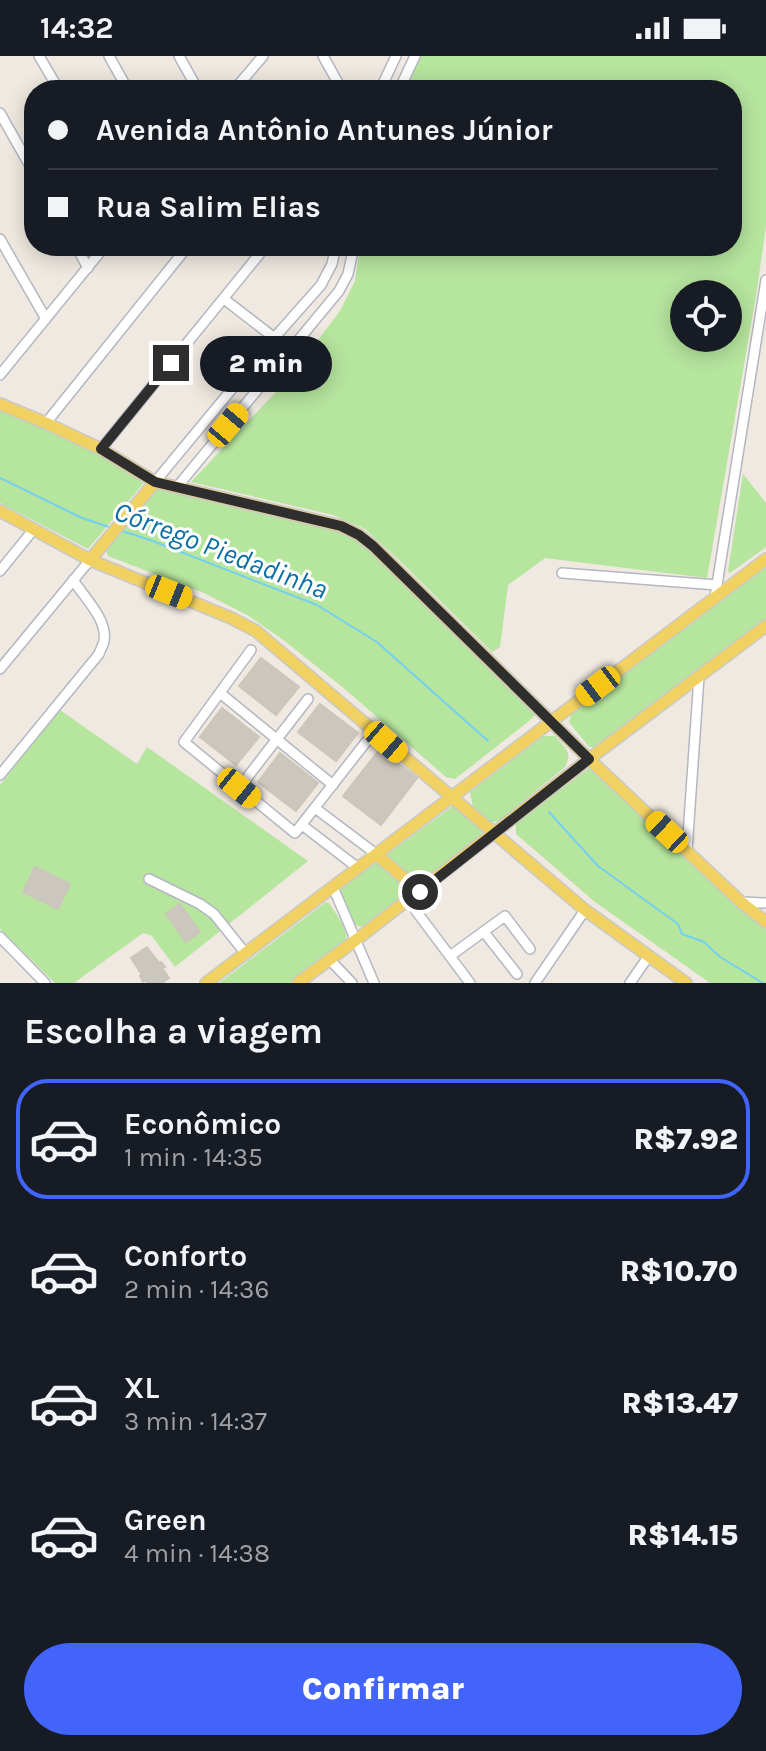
<!DOCTYPE html>
<html lang="pt">
<meta charset="utf-8">
<style>
:root{--surface:#171b24;--page:#242831;--text:#f1f3f6;--muted:#9ea1a6;--line:#363941;--accent:#4264fb}
body{margin:0;font-family:Karla,sans-serif;background:var(--page);color:var(--text);height:100vh;display:flex;flex-direction:column;font-size:30px;white-space:nowrap}
*{box-sizing:border-box;margin:0}
p{font-size:26px;color:var(--muted)}
.icon{flex:none;width:44px;height:44px;fill:none;stroke:currentColor;stroke-width:2;stroke-linecap:round;stroke-linejoin:round}
.map{position:relative;height:927px;overflow:hidden}
.panel{display:flex;flex-direction:column;background:var(--surface);flex:1}
.panel>*{flex:none}
.top-card{position:absolute;left:24px;top:24px;width:718px;height:176px;border-radius:32px;box-shadow:0 4px 20px #0003;display:grid;align-content:center;height:176px;padding:0 24px;background:var(--surface)}
.tools{position:absolute;left:670px;top:224px;display:grid;gap:16px}
.tools a{display:grid;place-items:center;width:72px;height:72px;border-radius:50%;background:var(--surface);box-shadow:0 4px 20px #0003;font-size:40px}
.end{position:absolute;width:36px;height:36px;margin:-18px;border:10px solid #2e2e2e;background:#fff;box-shadow:0 0 0 4px #fff}
.from{border-radius:50%}
.bubble{position:absolute;height:56px;border-radius:28px;background:var(--surface);box-shadow:0 4px 20px #0003;font-size:26px;font-weight:800;line-height:56px;text-align:center}
.car{position:absolute;width:24px;height:48px;margin:-24px -12px;border-radius:10px;box-shadow:0 0 6px 2px #0007;background:linear-gradient(#f5c518 24%,#345 0 40%,#f5c518 0 76%,#345 0 86%,#f5c518 0)}
.top-card b{display:flex;align-items:center;gap:28px;height:76px;font-size:30px}
.top-card b+b{border-top:2px solid var(--line)}
.top-card i{width:20px;height:20px;background:var(--text)}
ul{padding:0;list-style:none}
li{display:flex;align-items:center;gap:24px;height:120px;margin:0 16px 12px;padding:0 8px;border:4px solid transparent;border-radius:32px}
li div{flex:1}
li b{display:block;font-size:30px}
li em{font-style:normal;font-weight:800}
li.selected{border-color:var(--accent)}
li>.icon{width:72px;height:72px;stroke-width:1.5}
h2{padding:0 24px;font-size:36px;line-height:96px}
.cta{display:flex;gap:16px;margin-top:auto;padding:16px 24px}
.cta a{flex:1;height:92px;border-radius:48px;background:var(--accent);color:#fff;font-size:32px;font-weight:800;line-height:92px;text-align:center}
.status{display:flex;justify-content:space-between;align-items:center;height:56px;padding:0 40px;background:var(--surface);direction:ltr}
.status svg{height:22px;fill:currentColor}
.map>svg:first-child{display:block}
</style>
<div class="status"><b>14:32</b><svg viewBox="0 0 49 12"><path d="M0 12V9h3v3zM5 12V6h3v6zM10 12V3h3v9zM15 12V0h3v12zM26 1h20v11H26zM47 4h2v5h-2z"/></svg></div>
<div class="map">
<svg width="766" height="927" viewBox="0 0 766 927">
<rect width="100%" height="100%" fill="#efe9e1"/>
<!-- green -->
<path fill="#b6e59e" fill-rule="evenodd" d="M 421,0 L 766,0 L 766,170 L 756,240 L 707,522 L 545,502 L 508,529 L 500,591 L 492,596 L 398,503 L 365,473 L 333,459 L 191,426 L 290,321 L 340,255 L 355,225 L 360,190 L 732,190 L 732,34 L 406,34 ZM 684,238 L 728,238 L 728,282 L 684,282 Z
M 0,351 L 71,382 L 140,422 L 143,428 L 88,493 L 0,447 Z
M 743,418 L 766,447 L 766,491 L 730,517 L 728,515 Z
M 156,430 L 244,454 L 341,475 L 366,491 L 537,657 L 529,665 L 455,723 L 446,721 L 346,634 L 286,586 L 249,560 L 204,537 L 108,500 L 106,495 Z
M 766,510 L 766,564 L 598,691 L 589,691 L 569,666 L 572,656 Z
M 60,654 L 137,708 L 147,691 L 308,805 L 175,911 L 151,879 L 143,877 L 74,927 L 55,927 L 0,873 L 0,729 Z
M 543,680 L 555,680 C 565,692 573,696 565,711 L 500,764 L 491,767 L 473,751 L 470,736 Z
M 591,711 L 726,840 L 766,873 L 766,927 L 710,927 L 595,846 L 516,778 L 516,767 Z
M 454,749 L 481,771 L 482,777 L 426,825 L 419,826 L 389,805 L 385,800 Z
M 372,807 L 380,807 L 408,831 L 409,836 L 363,871 L 355,869 L 339,831 Z
M 326,846 L 329,847 C 336,859 349,873 346,887 L 290,927 L 219,927 Z"/>
<g fill="none" stroke-linecap="round" stroke-linejoin="round">
<!-- stream -->
<path stroke="#75cff0" stroke-width="2" d="M 0,422 L 82,462 L 112,472
M 122,475 L 150,484 L 317,549 L 377,586 L 488,685
M 549,756 L 598,810 L 678,868 L 682,878 L 704,886 L 720,901 L 763,927"/>
</g>
<!-- building -->
<path fill="#cbc7bf" stroke="#cbc5ba" stroke-width="2" d="M 261,602 L 299,631 L 276,659 L 239,630 Z
M 320,648 L 358,677 L 336,705 L 298,676 Z
M 222,652 L 259,681 L 236,709 L 200,681 Z
M 380,693 L 417,722 L 381,769 L 343,740 Z
M 280,697 L 318,727 L 296,755 L 258,726 Z
M 35,811 L 70,828 L 58,853 L 23,836 Z
M 180,848 L 200,876 L 186,886 L 166,858 Z
M 147,891 L 159,907 L 161,906 L 165,911 L 162,912 L 169,922 L 162,927 L 148,927 L 146,924 L 143,926 L 140,920 L 142,919 L 131,902 Z"/>
<g fill="none" stroke-linecap="round" stroke-linejoin="round">
<!-- minor casing -->
<g stroke="#b4b7c1" stroke-width="12">
<path id="minor" d="M 39,0 L 59,34
M 109,0 L 128,34
M 179,0 L 198,34
M 323,0 L 342,34
M 234,34 L 263,0
M 380,34 L 396,0
M 399,34 L 415,0
M 0,57 L 34,117
M 0,183 L 46,263
M 76,190 L 88,212
M 224,243 L 281,287 L 282,296 L 277,302
M 0,319 L 105,190
M 46,367 L 188,190
M 101,393 L 266,190
M 155,426 L 275,281 L 321,229 L 332,208 L 336,190
M 177,431 L 339,235 L 348,218 L 354,190
M 0,515 L 34,473
M 562,517 L 717,529
M 715,541 L 766,224
M 251,594 L 184,686 L 295,777 L 366,686
M 0,613 L 90,504
M 220,637 L 333,729
M 0,719 L 99,598 C 100,594 103,590 104,585 C 108,564 84,541 73,524
M 239,732 L 308,643
M 315,752 L 376,798
M 302,769 L 358,812
M 687,794 L 699,621
M 149,823 L 200,848 L 214,858 L 246,898
M 333,831 L 374,927
M 741,846 L 766,847
M 416,855 L 470,927
M 484,876 L 517,918
M 0,881 L 45,927
M 450,900 L 505,860 L 530,893
M 330,904 L 352,927
M 535,927 L 585,854
M 630,927 L 648,901"/>
</g>
<!-- major casing -->
<g stroke="#c9c9c9" stroke-width="14">
<path id="major" d="M 0,348 L 46,367 L 101,393 L 155,426 L 341,470 L 359,479 L 373,490 L 589,703 L 741,846 L 766,866
M 0,455 L 90,504 L 231,562 L 256,575 L 585,854 L 686,927
M 90,504 L 155,426
M 376,798 L 420,836
M 206,927 L 766,503
M 298,927 L 356,884 L 589,703 L 766,570"/>
</g>
<!-- minor -->
<use href="#minor" stroke="#fff" stroke-width="9"/>
<!-- major -->
<use href="#major" stroke="#f2d163" stroke-width="11"/>
</g>
<g fill="none" stroke-linecap="round" stroke-linejoin="round">
<!-- route -->
<path stroke="#2e2e2e" stroke-width="10" d="M 171,307 L 101,393 L 155,426 L 341,470 L 359,479 L 373,490 L 589,703 L 420,836"/>
</g>
<g text-anchor="middle" dominant-baseline="central" stroke-width="6" stroke-linejoin="round" paint-order="stroke">
<!-- water labels -->
<g font-size="28" font-style="italic" fill="#0d6fa3" stroke="#fff">
<text transform="translate(221 494) rotate(21)">Córrego Piedadinha</text>
</g>
</g>
</svg>
<div class="tools">
<a><svg class="icon" aria-label="locate" viewBox="0 0 24 24"><circle cx="12" cy="12" r="6"/><path d="M12 2v4M12 18v4M2 12h4M18 12h4"/></svg></a>
</div>
<i class="end from" style="left:420px;top:836px"></i>
<i class="end" style="left:171px;top:307px"></i>
<div class="bubble" style="left:200px;top:280px;width:132px">2 min</div>
<i class="car" style="left:228px;top:369px;rotate:40deg"></i>
<i class="car" style="left:169px;top:536px;rotate:112deg"></i>
<i class="car" style="left:598px;top:630px;rotate:233deg"></i>
<i class="car" style="left:386px;top:686px;rotate:131deg"></i>
<i class="car" style="left:239px;top:732px;rotate:129deg"></i>
<i class="car" style="left:667px;top:776px;rotate:313deg"></i>
<div class="top-card">
<b><i class="from"></i>Avenida Antônio Antunes Júnior</b>
<b><i></i>Rua Salim Elias</b>
</div>
</div>
<section class="panel">
<h2>Escolha a viagem</h2>
<ul>
<li class="selected"><svg class="icon" aria-label="car" viewBox="0 0 24 24"><path d="M5 17H2v-5l4-1 3-4h7l3 4 3 1v5h-3M9 17h6M6 11h13"/><circle cx="7" cy="17" r="2"/><circle cx="17" cy="17" r="2"/></svg><div><b>Econômico</b><p>1 min · 14:35</p></div><em>R$7.92</em></li>
<li><svg class="icon" aria-label="car" viewBox="0 0 24 24"><path d="M5 17H2v-5l4-1 3-4h7l3 4 3 1v5h-3M9 17h6M6 11h13"/><circle cx="7" cy="17" r="2"/><circle cx="17" cy="17" r="2"/></svg><div><b>Conforto</b><p>2 min · 14:36</p></div><em>R$10.70</em></li>
<li><svg class="icon" aria-label="car" viewBox="0 0 24 24"><path d="M5 17H2v-5l4-1 3-4h7l3 4 3 1v5h-3M9 17h6M6 11h13"/><circle cx="7" cy="17" r="2"/><circle cx="17" cy="17" r="2"/></svg><div><b>XL</b><p>3 min · 14:37</p></div><em>R$13.47</em></li>
<li><svg class="icon" aria-label="car" viewBox="0 0 24 24"><path d="M5 17H2v-5l4-1 3-4h7l3 4 3 1v5h-3M9 17h6M6 11h13"/><circle cx="7" cy="17" r="2"/><circle cx="17" cy="17" r="2"/></svg><div><b>Green</b><p>4 min · 14:38</p></div><em>R$14.15</em></li>
</ul>
<div class="cta"><a>Confirmar</a></div>
</section>
